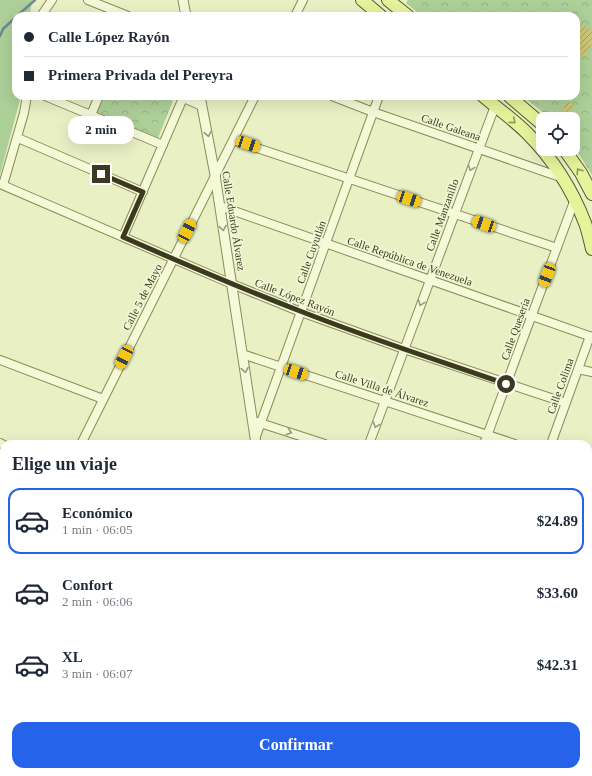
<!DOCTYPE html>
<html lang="es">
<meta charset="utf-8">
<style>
:root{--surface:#fff;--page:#f6f6f7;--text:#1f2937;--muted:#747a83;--line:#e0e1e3;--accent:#2563eb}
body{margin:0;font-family:"Times New Roman",serif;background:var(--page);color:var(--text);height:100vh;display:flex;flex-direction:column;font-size:15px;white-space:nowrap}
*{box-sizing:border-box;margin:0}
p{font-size:13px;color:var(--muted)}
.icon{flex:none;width:22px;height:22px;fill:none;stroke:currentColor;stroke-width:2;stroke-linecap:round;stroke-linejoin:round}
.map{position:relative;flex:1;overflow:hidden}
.details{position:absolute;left:0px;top:440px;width:592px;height:336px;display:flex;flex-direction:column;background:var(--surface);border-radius:12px 12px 0 0;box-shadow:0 4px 16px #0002}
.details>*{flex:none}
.guide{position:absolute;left:12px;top:12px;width:568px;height:88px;border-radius:12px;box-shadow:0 4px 16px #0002;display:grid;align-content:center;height:88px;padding:0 12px;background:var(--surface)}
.fabs{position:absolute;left:536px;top:112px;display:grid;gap:8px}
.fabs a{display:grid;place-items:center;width:44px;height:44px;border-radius:8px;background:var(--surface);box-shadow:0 4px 16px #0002;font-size:20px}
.end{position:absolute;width:18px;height:18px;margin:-9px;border:5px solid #3b3a1e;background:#fff;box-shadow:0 0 0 2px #fff}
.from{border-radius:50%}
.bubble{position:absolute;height:28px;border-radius:12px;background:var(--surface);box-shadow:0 4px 16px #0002;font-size:13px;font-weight:700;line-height:28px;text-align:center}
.car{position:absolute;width:12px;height:24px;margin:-12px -6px;border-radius:5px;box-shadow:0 0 3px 1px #0007;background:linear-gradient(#f5c518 24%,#345 0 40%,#f5c518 0 76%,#345 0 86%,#f5c518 0)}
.guide b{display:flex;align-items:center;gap:14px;height:38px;font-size:15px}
.guide b+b{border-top:1px solid var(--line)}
.guide i{width:10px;height:10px;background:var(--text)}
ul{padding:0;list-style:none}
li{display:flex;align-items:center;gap:12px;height:66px;margin:0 8px 6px;padding:0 4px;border:2px solid transparent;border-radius:12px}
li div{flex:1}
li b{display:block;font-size:15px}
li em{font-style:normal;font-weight:700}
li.active{border-color:var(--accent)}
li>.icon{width:36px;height:36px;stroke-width:1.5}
h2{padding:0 12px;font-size:18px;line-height:48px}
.primary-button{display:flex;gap:8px;margin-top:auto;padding:8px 12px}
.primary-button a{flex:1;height:46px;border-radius:12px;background:var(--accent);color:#fff;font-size:16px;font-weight:700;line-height:46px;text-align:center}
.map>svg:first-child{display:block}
</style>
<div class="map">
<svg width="592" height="776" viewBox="0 0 592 776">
<defs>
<pattern id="park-crowns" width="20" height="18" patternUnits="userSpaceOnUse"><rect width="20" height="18" fill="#adcf98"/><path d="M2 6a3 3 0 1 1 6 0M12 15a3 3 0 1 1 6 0" fill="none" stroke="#96b283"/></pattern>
<pattern id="building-hatch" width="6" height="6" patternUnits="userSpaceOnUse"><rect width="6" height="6" fill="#cfc779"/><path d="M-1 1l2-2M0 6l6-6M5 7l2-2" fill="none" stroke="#a9a363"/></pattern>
</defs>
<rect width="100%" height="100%" fill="#e8f0c4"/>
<!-- grass -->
<path fill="#adcf98" d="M 0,0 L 32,0 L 30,16 L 16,16 L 16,96 L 21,96 L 0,175 Z"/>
<!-- park -->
<path fill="url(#park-crowns)" d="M 408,0 L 592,0 L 592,175 L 573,145 L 573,119 L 551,119 L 522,96 L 576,96 L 576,16 L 422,16 L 406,3 Z
M 104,96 L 162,96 L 173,101 L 158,138 L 97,113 Z"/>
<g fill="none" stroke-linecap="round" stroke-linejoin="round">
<!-- stream -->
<path stroke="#6c8992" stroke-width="2.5" d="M 17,16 L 35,0
M 0,36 L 3,29 L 16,17"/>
</g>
<!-- building -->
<path fill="url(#building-hatch)" d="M 576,22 L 592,30 L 592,43 L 585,57 L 576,52 Z
M 568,101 L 574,105 L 567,115 L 562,111 Z"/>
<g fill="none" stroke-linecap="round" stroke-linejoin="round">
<!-- minor casing -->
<g stroke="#8b8c5a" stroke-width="10">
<path id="minor" d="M 88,0 L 128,16
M 41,16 L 52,0
M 295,16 L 303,0
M 45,96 L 163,145
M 179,96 L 202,106
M 332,96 L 373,112 L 563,178
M 91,115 L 99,96
M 18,138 L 143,192
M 233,140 L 557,248
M 0,184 L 232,284 L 301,312 L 404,349 L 566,403
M 3,185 L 24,113 L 27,96
M 220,206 L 592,337
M 123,237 L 183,98
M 242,354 L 515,444
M 0,360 L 103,399
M 578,369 L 592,372
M 257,422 L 325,444
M 255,439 L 379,96
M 0,443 L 4,445
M 81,444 L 255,96
M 369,444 L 495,106
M 484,444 L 575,199
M 551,444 L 590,336
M 588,530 L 592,531
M 588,548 L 592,537
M 0,575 L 4,569
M 588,655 L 592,656
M 0,695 L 4,696
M 588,755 L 592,744
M 387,772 L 398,776
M 573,772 L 585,776
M 173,776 L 174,772
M 248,776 L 248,772
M 360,776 L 362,772
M 426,776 L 428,772
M 504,776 L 505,772"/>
</g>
<!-- tertiary casing -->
<g stroke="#8b8c5a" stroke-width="11">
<path id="tertiary" d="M 183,0 L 186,16
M 200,96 L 215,175 L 256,444"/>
</g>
<!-- primary casing -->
<g stroke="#59572e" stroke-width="14">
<path id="primary" d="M 362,0 L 381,16
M 388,0 L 408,16
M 483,96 C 497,108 514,120 527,133 C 553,159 572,189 585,223 C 588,231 590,240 592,249
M 509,96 L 543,125
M 564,149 L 581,173 L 592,194"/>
</g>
<!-- minor -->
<use href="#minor" stroke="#f4fad8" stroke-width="8"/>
<!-- tertiary -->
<use href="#tertiary" stroke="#f4fad8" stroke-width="9"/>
<!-- primary -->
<use href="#primary" stroke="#e4f49b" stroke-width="12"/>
</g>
<!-- one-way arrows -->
<defs><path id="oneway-chevron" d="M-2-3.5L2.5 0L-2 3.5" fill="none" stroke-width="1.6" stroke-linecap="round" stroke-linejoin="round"/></defs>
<g stroke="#90975c">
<use href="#oneway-chevron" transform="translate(513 121) rotate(40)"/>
<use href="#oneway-chevron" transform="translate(579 171) rotate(-123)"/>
</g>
<g stroke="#989a7b">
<use href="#oneway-chevron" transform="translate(208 134) rotate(79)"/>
<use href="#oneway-chevron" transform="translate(471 168) rotate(110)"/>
<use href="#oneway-chevron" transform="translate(223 228) rotate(81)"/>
<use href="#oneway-chevron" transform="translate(421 303) rotate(111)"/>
<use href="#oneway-chevron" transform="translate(245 370) rotate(81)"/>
<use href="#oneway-chevron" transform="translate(376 425) rotate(110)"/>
<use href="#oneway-chevron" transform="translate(289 432) rotate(18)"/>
</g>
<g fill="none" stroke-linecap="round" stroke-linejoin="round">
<!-- route -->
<path stroke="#3b3a1e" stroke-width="5" d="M 101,174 L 143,192 L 123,237 C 182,263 240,288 300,311 C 368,338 437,360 506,384"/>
</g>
<g text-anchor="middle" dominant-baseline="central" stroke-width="3.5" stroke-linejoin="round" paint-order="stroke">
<!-- street labels -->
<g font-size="11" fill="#3b3a1e" stroke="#f0f7d4">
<text transform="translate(451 127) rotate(19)">Calle Galeana</text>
<text transform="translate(442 215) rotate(-70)">Calle Manzanillo</text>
<text transform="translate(234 221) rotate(81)">Calle Eduardo Álvarez</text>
<text transform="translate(311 252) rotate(-70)">Calle Cuyutlán</text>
<text transform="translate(410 261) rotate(19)">Calle República de Venezuela</text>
<text transform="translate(142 297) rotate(-63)">Calle 5 de Mayo</text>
<text transform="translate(295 297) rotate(21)">Calle López Rayón</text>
<text transform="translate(515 329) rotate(-70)">Calle Quesería</text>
<text transform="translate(560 386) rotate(-70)">Calle Colima</text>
<text transform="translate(382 388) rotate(18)">Calle Villa de Álvarez</text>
</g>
</g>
</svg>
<div class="fabs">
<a><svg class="icon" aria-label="locate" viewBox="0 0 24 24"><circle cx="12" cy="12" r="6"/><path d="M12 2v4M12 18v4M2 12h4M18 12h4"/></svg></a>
</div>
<i class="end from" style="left:506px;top:384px"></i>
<i class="end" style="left:101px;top:174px"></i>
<div class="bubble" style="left:68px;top:116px;width:66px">2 min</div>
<i class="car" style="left:248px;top:144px;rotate:108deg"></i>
<i class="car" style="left:409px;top:199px;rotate:108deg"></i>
<i class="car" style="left:484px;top:224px;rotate:289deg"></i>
<i class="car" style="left:187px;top:231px;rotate:27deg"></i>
<i class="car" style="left:547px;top:275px;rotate:201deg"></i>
<i class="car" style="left:124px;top:357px;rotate:207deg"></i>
<i class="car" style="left:296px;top:372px;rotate:108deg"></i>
<div class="guide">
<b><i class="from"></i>Calle López Rayón</b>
<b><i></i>Primera Privada del Pereyra</b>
</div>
<section class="details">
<h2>Elige un viaje</h2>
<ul>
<li class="active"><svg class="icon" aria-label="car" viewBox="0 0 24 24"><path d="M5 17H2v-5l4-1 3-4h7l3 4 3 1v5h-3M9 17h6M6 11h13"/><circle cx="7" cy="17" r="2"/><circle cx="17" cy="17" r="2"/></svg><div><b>Económico</b><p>1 min · 06:05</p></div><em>$24.89</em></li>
<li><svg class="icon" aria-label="car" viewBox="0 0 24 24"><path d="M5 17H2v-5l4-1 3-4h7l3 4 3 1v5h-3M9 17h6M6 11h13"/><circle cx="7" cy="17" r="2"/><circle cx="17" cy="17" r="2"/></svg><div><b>Confort</b><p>2 min · 06:06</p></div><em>$33.60</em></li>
<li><svg class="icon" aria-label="car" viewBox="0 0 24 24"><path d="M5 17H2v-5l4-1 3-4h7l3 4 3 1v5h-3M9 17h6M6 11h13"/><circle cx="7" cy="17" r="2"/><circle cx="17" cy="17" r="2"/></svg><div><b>XL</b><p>3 min · 06:07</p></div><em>$42.31</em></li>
</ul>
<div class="primary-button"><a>Confirmar</a></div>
</section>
</div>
